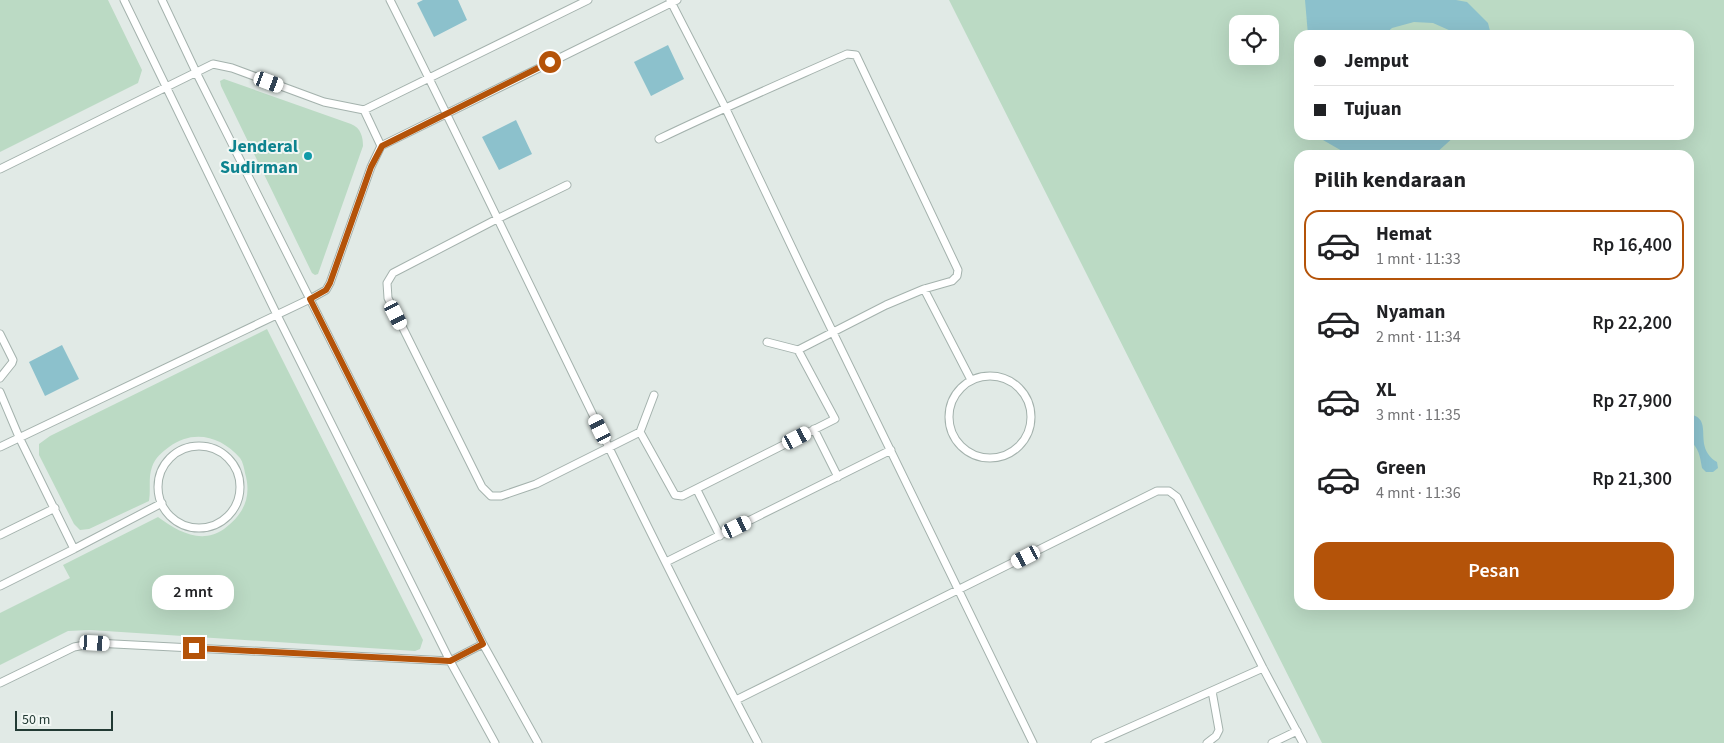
<!DOCTYPE html>
<html lang="id">
<meta charset="utf-8">
<style>
:root{--surface:#fff;--page:#f2f2f2;--text:#202124;--muted:#757577;--line:#e0e0e0;--accent:#b45309}
body{margin:0;font-family:"Source Sans 3",sans-serif;background:var(--page);color:var(--text);height:100vh;display:flex;flex-direction:column;font-size:19px;white-space:nowrap}
*{box-sizing:border-box;margin:0}
p{font-size:16px;color:var(--muted)}
.icon{flex:none;width:28px;height:28px;fill:none;stroke:currentColor;stroke-width:2;stroke-linecap:round;stroke-linejoin:round}
.map{position:relative;flex:1;overflow:hidden}
.side{position:absolute;left:1294px;top:150px;width:400px;height:460px;display:flex;flex-direction:column;background:var(--surface);border-radius:15px;box-shadow:0 5px 20px #0002}
.side>*{flex:none}
.guide{position:absolute;left:1294px;top:30px;width:400px;height:110px;border-radius:15px;box-shadow:0 5px 20px #0002;display:grid;align-content:center;height:110px;padding:0 20px;background:var(--surface)}
.fabs{position:absolute;left:1229px;top:15px;display:grid;gap:10px}
.fabs a{display:grid;place-items:center;width:50px;height:50px;border-radius:10px;background:var(--surface);box-shadow:0 5px 20px #0002;font-size:25px}
.scale{position:absolute;left:15px;bottom:12px;width:98px;box-sizing:border-box;padding-left:5px;border:2px solid #223a34;border-top:0;font-size:14px;line-height:18px;white-space:nowrap;color:#223a34;-webkit-text-stroke:4px #f1f7f4;paint-order:stroke}
.end{position:absolute;width:22px;height:22px;margin:-11px;border:6px solid #b45309;background:#fff;box-shadow:0 0 0 2px #fff}
.from{border-radius:50%}
.bubble{position:absolute;height:35px;border-radius:15px;background:var(--surface);box-shadow:0 5px 20px #0002;font-size:16px;font-weight:600;line-height:35px;text-align:center}
.car{position:absolute;width:15px;height:30px;margin:-15px -8px;border-radius:6px;box-shadow:0 0 4px 1px #0007;background:linear-gradient(#fff 24%,#345 0 40%,#fff 0 76%,#345 0 86%,#fff 0)}
.guide b{display:flex;align-items:center;gap:18px;height:48px;font-size:19px}
.guide b+b{border-top:1px solid var(--line)}
.guide i{width:12px;height:12px;background:var(--text)}
ul{padding:0;list-style:none}
li{display:flex;align-items:center;gap:15px;height:70px;margin:0 10px 8px;padding:0 10px;border:2px solid transparent;border-radius:15px}
li div{flex:1}
li b{display:block;font-size:19px}
li em{font-style:normal;font-weight:600}
li.current{border-color:var(--accent)}
li>.icon{width:45px;height:45px;stroke-width:1.5}
h2{padding:0 20px;font-size:22px;line-height:60px}
.cta{display:flex;gap:10px;margin-top:auto;padding:10px 20px}
.cta a{flex:1;height:58px;border-radius:15px;background:var(--accent);color:#fff;font-size:20px;font-weight:600;line-height:58px;text-align:center}
.map>svg:first-child{display:block}
</style>
<div class="map">
<svg width="1724" height="743" viewBox="0 0 1724 743">
<rect width="100%" height="100%" fill="#e1eae6"/>
<!-- green -->
<path fill="#bbdac4" fill-rule="evenodd" d="M 0,0 L 108,0 L 142,70 L 138,83 L 0,152 Z
M 949,0 L 1724,0 L 1724,743 L 1322,743 ZM 1238,24 L 1270,24 L 1270,56 L 1238,56 ZM 1299,35 L 1689,35 L 1689,135 L 1299,135 ZM 1299,155 L 1689,155 L 1689,605 L 1299,605 Z
M 224,79 L 351,124 C 361,128 363,137 363,146 L 318,274 L 315,275 L 312,273 L 221,86 L 220,81 Z
M 267,329 L 423,640 L 420,649 L 415,651 L 90,630 L 68,631 L 0,665 L 0,613 L 70,578 L 63,565 L 158,517 C 177,531 201,545 224,529 C 244,514 252,497 245,473 C 244,468 243,462 240,458 C 221,436 193,429 169,447 C 162,452 155,458 152,467 C 148,478 151,489 149,501 L 89,529 L 80,530 L 74,524 L 39,455 L 39,444 L 50,436 Z"/>
<!-- water -->
<path fill="#8cc1cc" d="M 423,0 L 458,0 L 467,20 L 434,37 L 417,3 Z
M 1305,0 L 1456,0 L 1467,2 L 1488,23 L 1491,35 L 1460,35 L 1433,23 L 1414,22 L 1392,28 L 1384,35 L 1308,35 Z
M 668,45 L 684,79 L 651,96 L 634,62 Z
M 516,120 L 532,154 L 499,170 L 482,137 Z
M 1319,135 L 1456,135 L 1434,155 L 1349,155 L 1323,140 Z
M 62,345 L 79,379 L 45,396 L 29,362 Z
M 1689,414 C 1716,419 1691,446 1717,462 L 1718,468 L 1713,472 L 1706,472 L 1702,468 C 1700,456 1699,448 1689,440 Z"/>
<g fill="none" stroke-linecap="round" stroke-linejoin="round">
<!-- lane casing -->
<g stroke="#a4b2ad" stroke-width="9">
<path id="lane" d="M 124,0 L 277,315 L 450,661 L 495,743
M 162,0 L 196,72 L 483,644 L 538,743
M 390,0 C 514,247 629,498 758,743
M 670,0 L 725,107 L 806,277 L 1033,743
M 364,110 L 381,146
M 0,169 L 213,64 L 232,68 L 324,102 L 364,110 L 588,0
M 567,185 L 497,219 L 393,273 L 387,283 L 388,298 L 482,487 L 491,496 L 501,496 L 536,484 L 640,432 L 675,495 L 682,496 L 835,419 L 798,350 L 886,305 L 924,289 L 952,281 L 957,276 L 958,270 L 856,55 L 847,54 C 784,82 721,109 659,139
M 924,289 L 971,380
M 0,334 L 13,360 L 12,363 L 0,378
M 767,342 L 798,350
M949 417a41 41 0 1 1 82 0a41 41 0 1 1-82 0Z
M 0,392 L 19,437 L 74,549 L 162,503
M 814,429 L 838,477
M 640,432 L 654,395
M158 487a41 41 0 1 1 82 0a41 41 0 1 1-82 0Z
M 0,447 L 310,299 L 326,290 L 330,283 L 371,167 L 381,146 L 677,0
M 697,490 L 720,536
M 0,535 L 55,508
M 666,562 L 891,450
M 0,586 L 74,549
M 0,683 L 74,647 L 95,643 L 450,661 L 483,644
M 736,700 L 1157,491 L 1169,491 L 1177,497 L 1263,668 L 1303,743
M 1095,743 L 1263,668
M 1207,743 L 1216,736 L 1219,730 L 1212,691
M 1272,743 L 1297,731"/>
</g>
<!-- lane -->
<use href="#lane" stroke="#fff" stroke-width="7"/>
</g>
<g fill="none" stroke-linecap="round" stroke-linejoin="round">
<!-- route -->
<path stroke="#b45309" stroke-width="6" d="M 194,648 L 450,661 L 483,644 L 310,299 L 326,290 L 330,283 L 371,167 L 382,146 L 550,62"/>
</g>
<!-- markers -->
<circle fill="#0f9aa8" stroke="#f1f7f4" stroke-width="2" cx="308" cy="156" r="5"/>
<g text-anchor="middle" dominant-baseline="central" stroke-width="4" stroke-linejoin="round" paint-order="stroke">
<!-- culture labels -->
<g font-size="18" font-weight="bold" fill="#0d838f" stroke="#f1f7f4" text-anchor="end">
<text x="298" y="146">Jenderal<tspan x="298" dy="21">Sudirman</tspan></text>
</g>
</g>
</svg>
<div class="fabs">
<a><svg class="icon" aria-label="locate" viewBox="0 0 24 24"><circle cx="12" cy="12" r="6"/><path d="M12 2v4M12 18v4M2 12h4M18 12h4"/></svg></a>
</div>
<div class="scale">50 m</div>
<i class="end from" style="left:550px;top:62px"></i>
<i class="end" style="left:194px;top:648px"></i>
<div class="bubble" style="left:152px;top:575px;width:82px">2 mnt</div>
<i class="car" style="left:269px;top:82px;rotate:110deg"></i>
<i class="car" style="left:396px;top:315px;rotate:153deg"></i>
<i class="car" style="left:600px;top:429px;rotate:334deg"></i>
<i class="car" style="left:797px;top:438px;rotate:63deg"></i>
<i class="car" style="left:737px;top:527px;rotate:64deg"></i>
<i class="car" style="left:1026px;top:557px;rotate:243deg"></i>
<i class="car" style="left:95px;top:643px;rotate:93deg"></i>
<div class="guide">
<b><i class="from"></i>Jemput</b>
<b><i></i>Tujuan</b>
</div>
<section class="side">
<h2>Pilih kendaraan</h2>
<ul>
<li class="current"><svg class="icon" aria-label="car" viewBox="0 0 24 24"><path d="M5 17H2v-5l4-1 3-4h7l3 4 3 1v5h-3M9 17h6M6 11h13"/><circle cx="7" cy="17" r="2"/><circle cx="17" cy="17" r="2"/></svg><div><b>Hemat</b><p>1 mnt · 11:33</p></div><em>Rp 16,400</em></li>
<li><svg class="icon" aria-label="car" viewBox="0 0 24 24"><path d="M5 17H2v-5l4-1 3-4h7l3 4 3 1v5h-3M9 17h6M6 11h13"/><circle cx="7" cy="17" r="2"/><circle cx="17" cy="17" r="2"/></svg><div><b>Nyaman</b><p>2 mnt · 11:34</p></div><em>Rp 22,200</em></li>
<li><svg class="icon" aria-label="car" viewBox="0 0 24 24"><path d="M5 17H2v-5l4-1 3-4h7l3 4 3 1v5h-3M9 17h6M6 11h13"/><circle cx="7" cy="17" r="2"/><circle cx="17" cy="17" r="2"/></svg><div><b>XL</b><p>3 mnt · 11:35</p></div><em>Rp 27,900</em></li>
<li><svg class="icon" aria-label="car" viewBox="0 0 24 24"><path d="M5 17H2v-5l4-1 3-4h7l3 4 3 1v5h-3M9 17h6M6 11h13"/><circle cx="7" cy="17" r="2"/><circle cx="17" cy="17" r="2"/></svg><div><b>Green</b><p>4 mnt · 11:36</p></div><em>Rp 21,300</em></li>
</ul>
<div class="cta"><a>Pesan</a></div>
</section>
</div>
